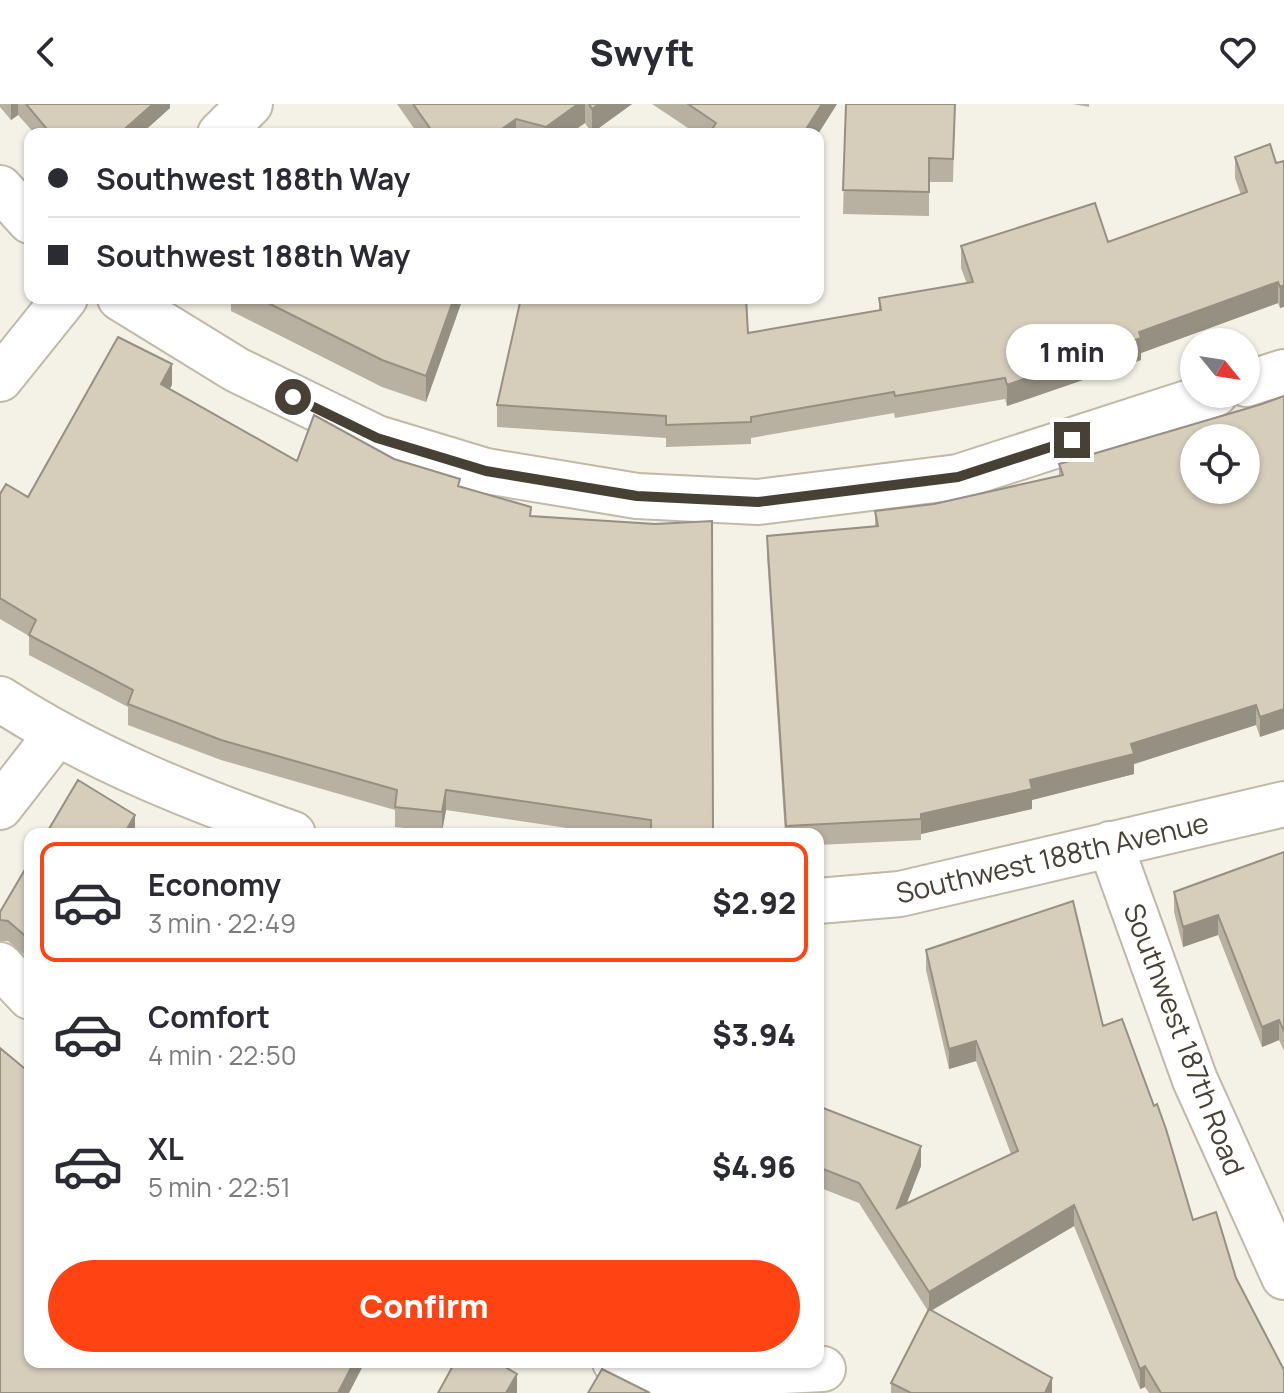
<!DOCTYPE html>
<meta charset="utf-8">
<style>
:root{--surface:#fff;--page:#f7f7f7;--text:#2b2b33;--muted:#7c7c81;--line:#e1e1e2;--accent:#ff4312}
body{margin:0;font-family:Manrope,sans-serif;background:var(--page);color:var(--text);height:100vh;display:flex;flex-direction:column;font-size:30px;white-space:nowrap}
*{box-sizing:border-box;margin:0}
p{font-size:26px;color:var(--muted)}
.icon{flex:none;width:44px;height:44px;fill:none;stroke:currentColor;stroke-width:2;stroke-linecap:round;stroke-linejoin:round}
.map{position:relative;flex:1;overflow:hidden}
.details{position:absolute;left:24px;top:724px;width:800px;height:540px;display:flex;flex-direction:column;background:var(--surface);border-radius:16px;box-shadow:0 2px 6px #0004}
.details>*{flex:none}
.top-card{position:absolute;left:24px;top:24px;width:800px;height:176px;border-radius:16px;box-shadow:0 2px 6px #0004;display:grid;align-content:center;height:176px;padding:0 24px;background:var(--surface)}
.needle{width:52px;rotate:120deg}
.fabs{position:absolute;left:1180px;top:224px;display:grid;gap:16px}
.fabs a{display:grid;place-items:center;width:80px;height:80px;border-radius:50%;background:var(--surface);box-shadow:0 2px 6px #0004;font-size:40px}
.end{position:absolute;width:36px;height:36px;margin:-18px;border:10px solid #474135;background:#fff;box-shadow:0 0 0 4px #fff}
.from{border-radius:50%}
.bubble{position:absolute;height:56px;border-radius:28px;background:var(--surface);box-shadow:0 2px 6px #0004;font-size:26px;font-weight:800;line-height:56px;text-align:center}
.top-card b{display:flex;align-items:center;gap:28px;height:76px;font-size:30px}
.top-card b+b{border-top:2px solid var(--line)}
.top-card i{width:20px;height:20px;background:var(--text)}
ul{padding:14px 0 0;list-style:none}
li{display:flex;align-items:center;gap:24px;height:120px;margin:0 16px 12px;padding:0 8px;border:4px solid transparent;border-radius:16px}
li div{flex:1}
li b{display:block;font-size:30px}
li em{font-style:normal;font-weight:800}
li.selected{border-color:var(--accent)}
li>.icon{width:72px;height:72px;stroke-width:1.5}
.cta{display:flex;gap:16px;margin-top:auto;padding:16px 24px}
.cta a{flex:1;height:92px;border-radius:48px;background:var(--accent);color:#fff;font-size:32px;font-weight:800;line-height:92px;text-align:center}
header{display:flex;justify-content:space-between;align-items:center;height:104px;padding:0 24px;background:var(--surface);font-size:36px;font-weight:800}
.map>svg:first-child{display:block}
</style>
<header><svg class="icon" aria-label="back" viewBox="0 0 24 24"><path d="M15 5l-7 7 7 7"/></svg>Swyft<svg class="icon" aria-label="heart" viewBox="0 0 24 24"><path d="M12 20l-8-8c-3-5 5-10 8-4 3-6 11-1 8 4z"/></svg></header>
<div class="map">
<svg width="1284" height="1289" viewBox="0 0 1284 1289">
<rect width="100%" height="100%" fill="#f4f1e6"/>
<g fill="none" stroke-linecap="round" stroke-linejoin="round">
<!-- minor casing -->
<g stroke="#c0b9a8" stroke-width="48">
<path id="minor" d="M 220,30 L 250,0
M 0,84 L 30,117
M 120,194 L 237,266 L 377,334 L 486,367 L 637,392 L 758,398 L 958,373 L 1215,290
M 0,275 L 65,194
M 1246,280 L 1284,268
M 0,595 C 91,654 191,694 293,730
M 0,703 L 56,631
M 1110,740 L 1195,976 L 1284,1173
M 818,797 L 900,790 L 1284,700
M 0,861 L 30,893
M 615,1258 L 645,1274 L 823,1265"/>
</g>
<!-- minor -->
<use href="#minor" stroke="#fff" stroke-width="44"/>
</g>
<!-- wall -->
<path fill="#b8b0a1" d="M 0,0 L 170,0 L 170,4 L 141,30 L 35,30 L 18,11 L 11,16 L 0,3 Z
M 397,0 L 632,0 L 592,29 L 585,19 L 569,30 L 418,30 Z
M 652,0 L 837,0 L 818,30 L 697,30 Z
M 846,0 L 955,0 L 953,78 L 929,78 L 929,112 L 843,110 Z
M 1073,0 L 1089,0 L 1089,3 Z
M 1235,53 L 1276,59 L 1284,57 L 1280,204 L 1278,199 L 1141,249 L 1141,256 L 1007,302 L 1005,295 L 895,314 L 894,309 L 751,334 L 751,340 L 666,343 L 666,334 L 497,323 L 497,301 L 633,197 L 748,229 L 879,206 L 879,194 L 967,180 L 961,164 L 961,142 L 1108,138 L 1241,91 L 1235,74 Z
M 231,194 L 463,194 L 426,298 L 382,283 L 231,207 Z
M 172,281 L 169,285 L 297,357 L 394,355 L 531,412 L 713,730 L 608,730 L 446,706 L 442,728 L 395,723 L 395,706 L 221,656 L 128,621 L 128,603 L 29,551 L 29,532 L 0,515 L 0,390 L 28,393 Z
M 1262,300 L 1260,633 L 1256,621 L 1134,660 L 1134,670 L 1032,696 L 1032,705 L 921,730 L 921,736 L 818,741 L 818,730 L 785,730 L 767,452 L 767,432 L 875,422 L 875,407 L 934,400 L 1059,372 L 1059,360 Z
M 1284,748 L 1284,947 L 1279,936 L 1262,943 L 1218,831 L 1183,843 L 1174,808 L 1174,788 Z
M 30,757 L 30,856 L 8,837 L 0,837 L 0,808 Z
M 926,846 L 1103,922 L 1193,1116 L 1236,1174 L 1284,1289 L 1149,1289 L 1145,1283 L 1140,1285 L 1074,1122 L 932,1206 L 1052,1289 L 891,1289 L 891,1279 L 928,1207 L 859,1099 L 818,1083 L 818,1002 L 921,1062 L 906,1100 L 1011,1050 L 976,957 L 949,965 L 926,866 Z"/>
<!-- shaded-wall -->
<path fill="#969083" d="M 11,0 L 18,0 L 18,11 L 11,16 Z
M 153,0 L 170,0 L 170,4 L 141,30 L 119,30 Z
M 578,0 L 585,0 L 585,19 L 569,30 L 546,30 L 546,23 Z
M 599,0 L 632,0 L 592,29 L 592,5 Z
M 822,0 L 837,0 L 818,30 L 803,30 Z
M 516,15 L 516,30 L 495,30 Z
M 1278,178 L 1278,199 L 1141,249 L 1141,256 L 1007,302 L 1007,281 L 1139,228 Z
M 1284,181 L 1284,203 L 1280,204 L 1280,183 Z
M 454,194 L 463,194 L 426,298 L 426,272 Z
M 172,260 L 172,281 L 161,300 L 161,280 Z
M 1256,601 L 1256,621 L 1134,660 L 1134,670 L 1032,696 L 1032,705 L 921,730 L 921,710 L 1030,676 L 1131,640 Z
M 1284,605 L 1284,625 L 1260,633 L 1260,613 Z
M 446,686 L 446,706 L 442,728 L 442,708 Z
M 135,711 L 135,730 L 124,730 Z
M 1218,811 L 1218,831 L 1183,843 L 1183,823 Z
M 1279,916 L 1279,936 L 1262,943 L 1262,923 Z
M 976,937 L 976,957 L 949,965 L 949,945 Z
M 921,1042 L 921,1062 L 897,1125 L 897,1104 Z
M 1074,1101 L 1074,1122 L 929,1208 L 929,1188 Z
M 354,1258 L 365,1258 L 349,1289 L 338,1289 Z
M 1145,1262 L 1145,1283 L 1140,1285 L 1140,1265 Z
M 517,1270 L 517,1289 L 506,1289 Z
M 1052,1274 L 1052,1289 L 1045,1289 Z"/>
<!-- building -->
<path fill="#d6cdbb" stroke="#969083" stroke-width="2" fill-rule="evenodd" d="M 26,0 L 153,0 L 119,30 L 51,30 Z
M 413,0 L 578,0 L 546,23 L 516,15 L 495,30 L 434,30 Z
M 589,0 L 599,0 L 592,5 Z
M 688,0 L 822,0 L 803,30 L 709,30 L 716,19 Z
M 846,0 L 955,0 L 953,55 L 929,54 L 929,88 L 843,86 Z
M 1270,40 L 1276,59 L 1284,57 L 1284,181 L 1280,183 L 1278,178 L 1139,228 L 1141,234 L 1007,281 L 1005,274 L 895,292 L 894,288 L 751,313 L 751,318 L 666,321 L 666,312 L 497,301 L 521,194 L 632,194 L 632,197 L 698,194 L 746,194 L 748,229 L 881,206 L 879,194 L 973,178 L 961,142 L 1095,99 L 1108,138 L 1247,88 L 1235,53 Z
M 258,194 L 454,194 L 426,272 L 382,256 Z
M 118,233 L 172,260 L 161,280 L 297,357 L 314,311 L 394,355 L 460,375 L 458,382 L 531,403 L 530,412 L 655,420 L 712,417 L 713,730 L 679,730 L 651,727 L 651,716 L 446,686 L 442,708 L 395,703 L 397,686 L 221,636 L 128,600 L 133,586 L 29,531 L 36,516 L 0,494 L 0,390 L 6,380 L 28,393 Z
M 1284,292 L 1284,605 L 1260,613 L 1256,601 L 1131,640 L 1134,650 L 1030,676 L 1032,685 L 921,710 L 921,715 L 786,722 L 767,432 L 878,422 L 875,407 L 934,400 L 1063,371 L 1059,360 L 1262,300 ZM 1194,334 L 1246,334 L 1246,386 L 1194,386 Z
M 78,676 L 135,711 L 124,730 L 46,730 Z
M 1284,748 L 1284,927 L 1279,916 L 1262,923 L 1218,811 L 1183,823 L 1174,788 Z
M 30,757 L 30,836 L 8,817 L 0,816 L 0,808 Z
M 1073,797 L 1103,922 L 1122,915 L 1154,1002 L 1157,1000 L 1166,1025 L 1193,1116 L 1216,1108 L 1236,1174 L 1284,1266 L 1284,1289 L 1161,1289 L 1145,1262 L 1140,1265 L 1074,1101 L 929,1188 L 859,1079 L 818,1063 L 818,1002 L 921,1042 L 897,1104 L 1018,1047 L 976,937 L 949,945 L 926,846 Z
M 0,944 L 30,969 L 30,1258 L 354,1258 L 338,1289 L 0,1289 Z
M 929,1205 L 1052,1274 L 1045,1289 L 911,1289 L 891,1279 Z
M 455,1258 L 497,1258 L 517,1270 L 506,1289 L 438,1289 Z
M 602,1265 L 650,1289 L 588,1289 Z"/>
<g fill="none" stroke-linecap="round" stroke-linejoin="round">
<!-- route -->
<path stroke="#474135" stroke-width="10" d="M 293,293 L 377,334 L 486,367 L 637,392 L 758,398 L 958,373 L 1072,336"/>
</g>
<g text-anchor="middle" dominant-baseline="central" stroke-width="7" stroke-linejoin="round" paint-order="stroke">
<!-- street labels -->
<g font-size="28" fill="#474135" stroke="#fff">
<text transform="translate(1052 753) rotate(-13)">Southwest 188th Avenue</text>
<text transform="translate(1185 935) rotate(69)">Southwest 187th Road</text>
</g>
</g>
</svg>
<div class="fabs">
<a><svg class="needle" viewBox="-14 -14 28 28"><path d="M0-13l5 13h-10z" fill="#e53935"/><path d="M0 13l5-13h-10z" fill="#7c7c81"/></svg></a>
<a><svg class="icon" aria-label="locate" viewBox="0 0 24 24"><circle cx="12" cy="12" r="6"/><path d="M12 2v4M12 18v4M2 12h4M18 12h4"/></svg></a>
</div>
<i class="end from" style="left:293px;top:293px"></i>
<i class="end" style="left:1072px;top:336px"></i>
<div class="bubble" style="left:1006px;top:220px;width:132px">1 min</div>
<div class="top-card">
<b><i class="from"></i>Southwest 188th Way</b>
<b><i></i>Southwest 188th Way</b>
</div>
<section class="details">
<ul>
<li class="selected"><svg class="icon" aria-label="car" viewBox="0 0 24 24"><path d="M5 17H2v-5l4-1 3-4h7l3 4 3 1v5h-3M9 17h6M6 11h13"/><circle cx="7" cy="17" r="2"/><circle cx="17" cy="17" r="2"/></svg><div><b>Economy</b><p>3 min · 22:49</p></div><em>$2.92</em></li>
<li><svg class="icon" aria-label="car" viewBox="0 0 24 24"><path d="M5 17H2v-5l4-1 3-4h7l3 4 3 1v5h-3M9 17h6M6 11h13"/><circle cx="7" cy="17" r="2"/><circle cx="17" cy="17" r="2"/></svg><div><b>Comfort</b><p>4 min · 22:50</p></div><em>$3.94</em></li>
<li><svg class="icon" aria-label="car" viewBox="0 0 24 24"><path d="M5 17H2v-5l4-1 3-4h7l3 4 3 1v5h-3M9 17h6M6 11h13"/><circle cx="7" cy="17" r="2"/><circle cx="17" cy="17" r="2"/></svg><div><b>XL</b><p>5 min · 22:51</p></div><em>$4.96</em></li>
</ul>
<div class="cta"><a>Confirm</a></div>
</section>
</div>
